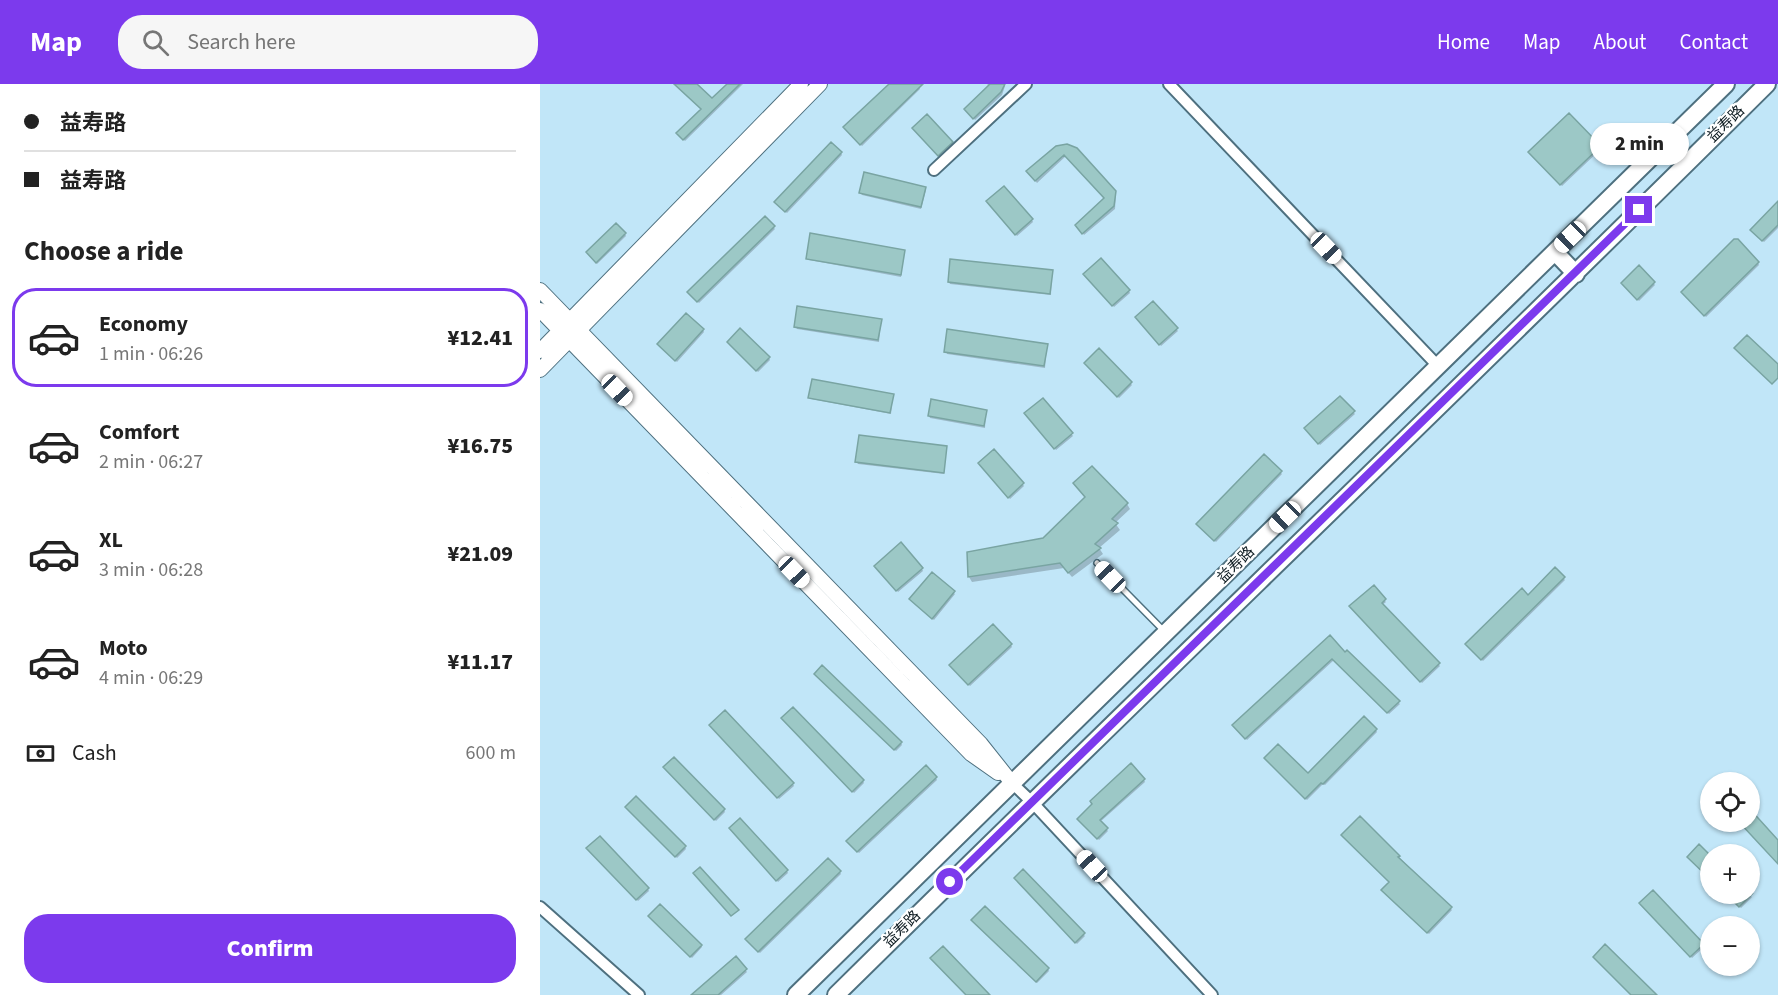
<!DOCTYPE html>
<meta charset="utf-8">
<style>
:root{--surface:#fff;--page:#f6f6f6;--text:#222;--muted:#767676;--line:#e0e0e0;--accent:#7c3aed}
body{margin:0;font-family:"Source Sans 3","Noto Sans SC",sans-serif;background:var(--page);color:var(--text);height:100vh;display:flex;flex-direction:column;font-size:22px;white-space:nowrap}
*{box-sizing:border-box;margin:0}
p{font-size:20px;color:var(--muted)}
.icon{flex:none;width:33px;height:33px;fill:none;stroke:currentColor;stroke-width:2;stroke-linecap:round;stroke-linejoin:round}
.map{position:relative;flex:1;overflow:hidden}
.sheet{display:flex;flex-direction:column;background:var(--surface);width:540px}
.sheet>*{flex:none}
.hud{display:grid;align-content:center;height:132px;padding:0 24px;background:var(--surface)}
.tools{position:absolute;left:1160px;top:688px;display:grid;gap:12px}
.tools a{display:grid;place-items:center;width:60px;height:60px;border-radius:50%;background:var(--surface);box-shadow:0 2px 4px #0004;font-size:30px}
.end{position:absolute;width:27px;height:27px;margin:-14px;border:8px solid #7c3aed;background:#fff;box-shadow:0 0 0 3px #fff}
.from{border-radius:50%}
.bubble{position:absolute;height:42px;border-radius:21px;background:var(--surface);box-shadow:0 2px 4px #0004;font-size:20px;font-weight:800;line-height:42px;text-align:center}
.car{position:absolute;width:18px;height:36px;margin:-18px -9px;border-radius:8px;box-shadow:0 0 4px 2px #0007;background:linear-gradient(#fff 24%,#345 0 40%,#fff 0 76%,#345 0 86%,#fff 0)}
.hud b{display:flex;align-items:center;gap:21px;height:57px;font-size:22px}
.hud b+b{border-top:2px solid var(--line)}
.hud i{width:15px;height:15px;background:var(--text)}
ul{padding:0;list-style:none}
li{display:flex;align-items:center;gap:18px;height:99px;margin:0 12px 9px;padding:0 12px;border:3px solid transparent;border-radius:24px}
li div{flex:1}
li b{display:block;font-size:22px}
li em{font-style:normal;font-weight:800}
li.active{border-color:var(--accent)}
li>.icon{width:54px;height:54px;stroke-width:1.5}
h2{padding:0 24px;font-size:27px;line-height:72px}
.pay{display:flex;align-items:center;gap:15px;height:66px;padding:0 24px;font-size:22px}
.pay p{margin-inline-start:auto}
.primary-button{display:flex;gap:12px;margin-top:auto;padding:12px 24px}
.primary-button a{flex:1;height:69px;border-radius:24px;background:var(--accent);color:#fff;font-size:24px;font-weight:800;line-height:69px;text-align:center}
header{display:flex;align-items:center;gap:36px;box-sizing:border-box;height:84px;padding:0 30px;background:var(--accent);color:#fff}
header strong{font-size:28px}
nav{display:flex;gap:33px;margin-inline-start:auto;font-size:21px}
.search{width:420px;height:54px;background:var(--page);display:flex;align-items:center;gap:15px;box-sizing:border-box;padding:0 21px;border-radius:24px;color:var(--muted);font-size:22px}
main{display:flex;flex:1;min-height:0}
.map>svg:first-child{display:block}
</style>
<header>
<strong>Map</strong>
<div class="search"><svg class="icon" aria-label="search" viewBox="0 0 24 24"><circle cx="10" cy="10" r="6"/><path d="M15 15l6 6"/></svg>Search here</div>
<nav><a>Home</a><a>Map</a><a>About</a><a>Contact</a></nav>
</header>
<main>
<section class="sheet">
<div class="hud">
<b><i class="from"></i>益寿路</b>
<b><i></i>益寿路</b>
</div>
<h2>Choose a ride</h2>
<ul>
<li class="active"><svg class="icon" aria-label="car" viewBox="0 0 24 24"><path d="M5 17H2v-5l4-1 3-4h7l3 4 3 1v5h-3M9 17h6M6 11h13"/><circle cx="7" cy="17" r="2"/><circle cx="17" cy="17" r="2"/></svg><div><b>Economy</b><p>1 min · 06:26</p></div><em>¥12.41</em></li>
<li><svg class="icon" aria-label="car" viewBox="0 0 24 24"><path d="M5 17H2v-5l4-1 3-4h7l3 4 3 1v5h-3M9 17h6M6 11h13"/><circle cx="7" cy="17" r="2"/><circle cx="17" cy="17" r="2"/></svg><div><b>Comfort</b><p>2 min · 06:27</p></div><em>¥16.75</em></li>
<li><svg class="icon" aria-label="car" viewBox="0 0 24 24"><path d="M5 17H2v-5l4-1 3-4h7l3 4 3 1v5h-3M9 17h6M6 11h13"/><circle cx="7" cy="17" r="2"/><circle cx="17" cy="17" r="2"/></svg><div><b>XL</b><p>3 min · 06:28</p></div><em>¥21.09</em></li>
<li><svg class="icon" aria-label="car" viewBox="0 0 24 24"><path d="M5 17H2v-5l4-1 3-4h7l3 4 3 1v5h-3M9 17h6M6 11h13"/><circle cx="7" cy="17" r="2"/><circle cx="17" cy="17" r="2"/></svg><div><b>Moto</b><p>4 min · 06:29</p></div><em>¥11.17</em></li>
</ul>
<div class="pay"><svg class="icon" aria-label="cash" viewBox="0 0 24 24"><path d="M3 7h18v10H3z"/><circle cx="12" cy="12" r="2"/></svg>Cash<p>600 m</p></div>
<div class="primary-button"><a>Confirm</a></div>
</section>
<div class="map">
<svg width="1238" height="911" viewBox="0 0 1238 911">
<rect width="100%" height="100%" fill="#c1e6f8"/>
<!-- shadow -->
<path fill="#0003" d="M 134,0 L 154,0 L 172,16 L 189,0 L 203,0 L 145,57 L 139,51 L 163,25 Z
M 351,0 L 378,0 L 380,5 L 322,62 L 306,46 Z
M 447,0 L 465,0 L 465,2 L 462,11 L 435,36 L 427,27 L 449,2 Z
M 375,46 L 412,59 L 413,61 L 400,73 Z
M 1060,63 L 1061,65 L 1022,102 L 991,70 Z
M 517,64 L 576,110 L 575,125 L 544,151 L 537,141 L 566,115 L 526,72 L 497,99 L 489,89 Z
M 301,69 L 302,71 L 247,129 L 237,120 Z
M 385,104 L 386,106 L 381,125 L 322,111 L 320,108 Z
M 449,119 L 492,136 L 493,138 L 477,152 Z
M 1238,119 L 1238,144 L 1224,158 L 1213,148 Z
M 225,134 L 235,145 L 159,219 L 150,210 Z
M 85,150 L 86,152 L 57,180 L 49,171 Z
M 364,167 L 361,193 L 269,176 L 267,174 Z
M 1218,179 L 1219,181 L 1166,233 L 1144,210 Z
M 1099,183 L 1115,201 L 1099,217 L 1084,201 Z
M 512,187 L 511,211 L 410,200 L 409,198 Z
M 546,193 L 589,207 L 590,209 L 574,223 Z
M 613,219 L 638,247 L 621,262 L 598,235 Z
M 341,237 L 339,258 L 257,245 L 255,242 Z
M 163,246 L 164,248 L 137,278 L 120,262 Z
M 190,260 L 229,274 L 230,276 L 218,288 Z
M 507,261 L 505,284 L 407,270 L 406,267 Z
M 559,266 L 592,301 L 579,314 L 547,281 Z
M 353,311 L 351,330 L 271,315 L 270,313 Z
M 503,316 L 533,352 L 516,366 L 487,332 Z
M 446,327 L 445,344 L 390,334 L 389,332 Z
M 813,328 L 815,330 L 780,361 L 767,346 Z
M 406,363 L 404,390 L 318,380 L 317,378 Z
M 454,367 L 484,402 L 470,415 L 441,382 Z
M 740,388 L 742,390 L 676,458 L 659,442 Z
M 546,414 L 587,420 L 590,425 L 575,439 L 580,446 L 559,464 L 563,470 L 532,493 L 524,484 L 432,498 L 429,493 L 503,455 Z
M 337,484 L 382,485 L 383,487 L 358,508 Z
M 1015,485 L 1025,496 L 943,577 L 928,562 L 988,513 Z
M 392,490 L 415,510 L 394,536 L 371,516 Z
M 844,516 L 846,518 L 842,521 L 900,582 L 882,599 L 812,524 Z
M 790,553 L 805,570 L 860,620 L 849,630 L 794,576 L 707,656 L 695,643 Z
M 471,561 L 472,563 L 430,602 L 412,583 Z
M 277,592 L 361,659 L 362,661 L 356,667 Z
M 253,625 L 323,697 L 324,699 L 314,709 L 244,637 Z
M 172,643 L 253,700 L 254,702 L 239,715 Z
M 836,646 L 837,648 L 785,701 L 783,700 L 767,716 L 725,675 L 768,691 Z
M 126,686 L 184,726 L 185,728 L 176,737 Z
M 396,694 L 397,696 L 319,769 L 309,759 Z
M 604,696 L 605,698 L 560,738 L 568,747 L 559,756 L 540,737 Z
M 96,714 L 145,763 L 146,765 L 137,774 L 88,725 Z
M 820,734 L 912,826 L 889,850 L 844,808 L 850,799 Z
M 200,736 L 247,787 L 248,789 L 238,798 L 192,746 Z
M 49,766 L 108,805 L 109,807 L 98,817 Z
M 300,788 L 301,790 L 220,869 L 208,858 Z
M 477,796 L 543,850 L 545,852 L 537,860 Z
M 1113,808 L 1163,861 L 1164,863 L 1152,874 L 1102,822 Z
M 1187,810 L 1209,810 L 1212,813 L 1201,824 Z
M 111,834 L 161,861 L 162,863 L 152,874 Z
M 434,838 L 508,885 L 509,887 L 497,899 Z
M 195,874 L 207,888 L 181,911 L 153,911 Z"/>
<!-- building -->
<path fill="#9cc8c6" stroke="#79a4a2" stroke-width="1.5" d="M 134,0 L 157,0 L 172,14 L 187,0 L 200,0 L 143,56 L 136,49 L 161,25 Z
M 349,0 L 383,0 L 320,61 L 303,43 Z
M 450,0 L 465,0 L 461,8 L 433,35 L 424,25 Z
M 1029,29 L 1061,62 L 1020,101 L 988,68 Z
M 387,30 L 413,58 L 398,72 L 372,44 Z
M 291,58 L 302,68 L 245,128 L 234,118 Z
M 527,60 L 537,64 L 576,107 L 574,122 L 542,150 L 535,141 L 564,114 L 524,71 L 495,97 L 486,87 L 516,62 Z
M 324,88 L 386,103 L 381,123 L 319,109 Z
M 464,102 L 493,135 L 475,151 L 446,117 Z
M 1238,117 L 1238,141 L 1222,157 L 1210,146 Z
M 225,132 L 235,142 L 157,218 L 147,208 Z
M 76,139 L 86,149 L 56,179 L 46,168 Z
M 270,149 L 365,166 L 361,191 L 266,175 Z
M 1194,155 L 1198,155 L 1219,178 L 1164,232 L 1141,208 Z
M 561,174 L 590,206 L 572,222 L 543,190 Z
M 410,175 L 513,186 L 510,210 L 408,198 Z
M 1099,181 L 1115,198 L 1097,216 L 1081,199 Z
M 613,217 L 638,244 L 619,261 L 595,233 Z
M 257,222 L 342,235 L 338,256 L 254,243 Z
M 146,229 L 164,245 L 135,277 L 117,260 Z
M 200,244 L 230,273 L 216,287 L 187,258 Z
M 407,245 L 508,260 L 504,282 L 404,268 Z
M 1207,251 L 1238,280 L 1238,294 L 1232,300 L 1194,264 Z
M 559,264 L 592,298 L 577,313 L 544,279 Z
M 272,295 L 354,310 L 350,329 L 268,314 Z
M 800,312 L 815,327 L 778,360 L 764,344 Z
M 503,314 L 533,349 L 514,365 L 484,329 Z
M 391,315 L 447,326 L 444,342 L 388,332 Z
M 319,351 L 407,362 L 404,389 L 315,378 Z
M 454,365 L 484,399 L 468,414 L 438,379 Z
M 724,370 L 742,387 L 674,457 L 656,440 Z
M 552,382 L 588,419 L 572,435 L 578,439 L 555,460 L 561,464 L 528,489 L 520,479 L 428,493 L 427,468 L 503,454 L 545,413 L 533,399 Z
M 361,458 L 383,484 L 356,507 L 334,482 Z
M 1015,483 L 1025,493 L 941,576 L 925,560 L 982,504 L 988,511 Z
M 392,488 L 415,507 L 392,535 L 369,515 Z
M 834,501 L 846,515 L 842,519 L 900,579 L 880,598 L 809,522 Z
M 453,540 L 472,560 L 428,601 L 409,581 Z
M 790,551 L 805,568 L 807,566 L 860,617 L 847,629 L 792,575 L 705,655 L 692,641 Z
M 282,581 L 362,658 L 354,666 L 274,590 Z
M 253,623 L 324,696 L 312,708 L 241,634 Z
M 185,626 L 254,699 L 237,714 L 169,641 Z
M 824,632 L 837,645 L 783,700 L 781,699 L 765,715 L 724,674 L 738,660 L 768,689 Z
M 134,673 L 185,725 L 174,736 L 123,683 Z
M 591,679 L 605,695 L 560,736 L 568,744 L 557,755 L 537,735 L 552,720 L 550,717 Z
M 386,681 L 397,693 L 317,768 L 306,757 Z
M 96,712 L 146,762 L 135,773 L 85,723 Z
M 1209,724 L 1238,756 L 1238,780 L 1199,738 L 1209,738 Z
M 820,732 L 860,772 L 858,773 L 912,823 L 887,849 L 841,806 L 849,798 L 801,751 Z
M 200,734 L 248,786 L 236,797 L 189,744 Z
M 60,752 L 109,804 L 96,816 L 46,764 Z
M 1159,760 L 1170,771 L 1170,795 L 1147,773 Z
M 288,774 L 301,787 L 218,868 L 205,855 Z
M 160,783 L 199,826 L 191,832 L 153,789 Z
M 483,785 L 545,849 L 535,859 L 474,794 Z
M 1113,806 L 1164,860 L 1150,873 L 1099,819 Z
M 1186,810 L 1212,810 L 1199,823 Z
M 120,820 L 162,861 L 150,873 L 108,832 Z
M 445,822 L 509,884 L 496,898 L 431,836 Z
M 1065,860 L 1117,911 L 1091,911 L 1053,873 Z
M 403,862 L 450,911 L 426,911 L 390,874 Z
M 196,872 L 207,885 L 178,911 L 151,911 Z"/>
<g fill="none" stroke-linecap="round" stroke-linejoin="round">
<!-- service casing -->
<g stroke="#4e707f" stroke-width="8">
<path id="service" d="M 557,479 L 623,546"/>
</g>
<!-- minor casing -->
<g stroke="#4e707f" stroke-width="14">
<path id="minor" d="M 629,0 L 898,282
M 394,86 L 486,0
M 472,699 L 492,718 L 672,911
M 0,823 L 99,911"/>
</g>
<!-- tertiary casing -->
<g stroke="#4e707f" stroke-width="16">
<path id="tertiary" d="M 0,206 L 441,660 L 472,699
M 0,226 L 431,670 L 458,689
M 0,267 L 261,0
M 0,286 L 280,0"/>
</g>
<!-- primary casing -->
<g stroke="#4e707f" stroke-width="20">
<path id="primary" d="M 1015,168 L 1036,190
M 256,911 L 1186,0
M 296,911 C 605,606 919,306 1227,0"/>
</g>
<!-- service -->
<use href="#service" stroke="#fff" stroke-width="5"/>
<!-- minor -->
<use href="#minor" stroke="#fff" stroke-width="10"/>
<!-- tertiary -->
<use href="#tertiary" stroke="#fff" stroke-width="14"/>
<!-- primary -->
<use href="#primary" stroke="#fff" stroke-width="16"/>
</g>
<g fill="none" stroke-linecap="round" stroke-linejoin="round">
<!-- route -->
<path stroke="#7c3aed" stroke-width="8" d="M 410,798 L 1099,126"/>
</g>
<g text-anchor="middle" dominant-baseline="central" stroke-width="4.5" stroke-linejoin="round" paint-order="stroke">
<!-- street labels -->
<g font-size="15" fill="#0b191f" stroke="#fff">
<text transform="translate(1186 40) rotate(-45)">益寿路</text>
<text transform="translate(696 481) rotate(-45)">益寿路</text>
<text transform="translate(362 845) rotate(-45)">益寿路</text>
</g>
</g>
</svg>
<div class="tools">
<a><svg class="icon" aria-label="locate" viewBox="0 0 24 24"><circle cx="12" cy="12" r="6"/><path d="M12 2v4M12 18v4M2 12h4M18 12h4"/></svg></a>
<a>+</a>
<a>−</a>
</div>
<i class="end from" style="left:410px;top:798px"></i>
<i class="end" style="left:1099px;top:126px"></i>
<div class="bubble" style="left:1050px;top:39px;width:99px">2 min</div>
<i class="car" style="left:1030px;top:153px;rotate:226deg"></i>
<i class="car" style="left:786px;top:164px;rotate:136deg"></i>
<i class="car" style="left:77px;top:306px;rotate:136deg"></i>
<i class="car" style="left:745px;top:433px;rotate:226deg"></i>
<i class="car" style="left:254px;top:488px;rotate:136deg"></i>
<i class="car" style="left:570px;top:493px;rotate:316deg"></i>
<i class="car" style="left:552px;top:782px;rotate:317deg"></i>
</div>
</main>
